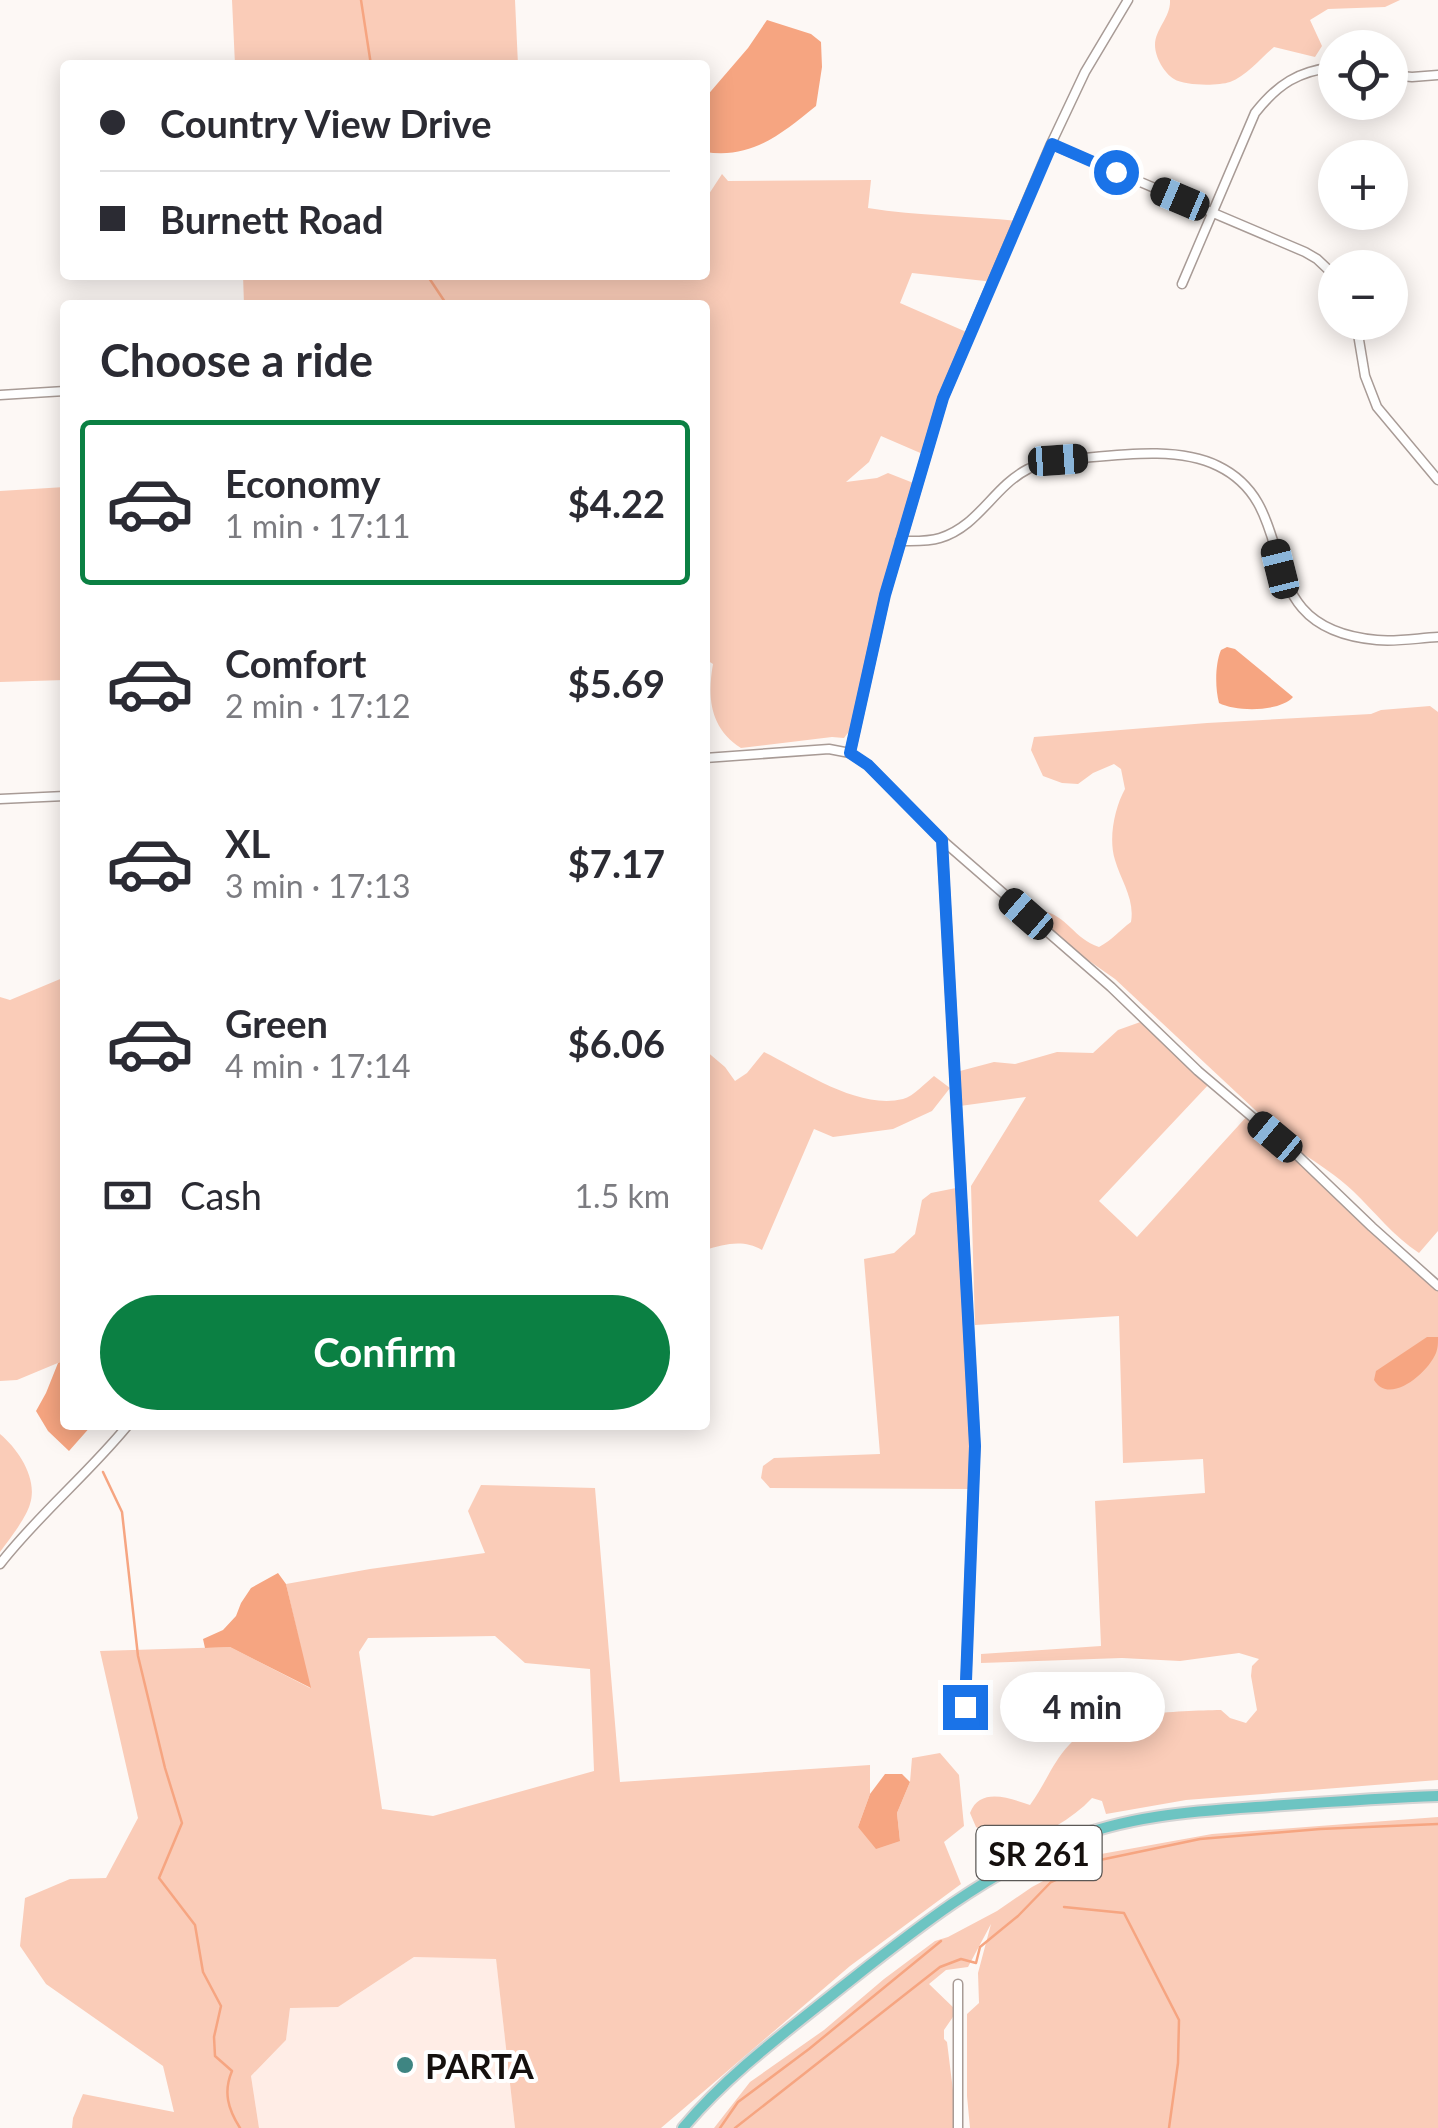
<!DOCTYPE html>
<meta charset="utf-8">
<style>
:root{--surface:#fff;--page:#f2f2f3;--text:#2b2b33;--muted:#7c7c81;--line:#e1e1e2;--accent:#0b8043}
body{margin:0;font-family:Lato,sans-serif;background:var(--page);color:var(--text);height:100vh;display:flex;flex-direction:column;font-size:38px;white-space:nowrap}
*{box-sizing:border-box;margin:0}
p{font-size:32px;color:var(--muted)}
.icon{flex:none;width:55px;height:55px;fill:none;stroke:currentColor;stroke-width:2;stroke-linecap:round;stroke-linejoin:round}
.map{position:relative;flex:1;overflow:hidden}
.panel{position:absolute;left:60px;top:300px;width:650px;height:1130px;display:flex;flex-direction:column;background:var(--surface);border-radius:10px;box-shadow:0 5px 25px #0003}
.panel>*{flex:none}
.banner{position:absolute;left:60px;top:60px;width:650px;height:220px;border-radius:10px;box-shadow:0 5px 25px #0003;display:grid;align-content:center;height:220px;padding:0 40px;background:var(--surface)}
.tools{position:absolute;left:1318px;top:30px;display:grid;gap:20px}
.tools a{display:grid;place-items:center;width:90px;height:90px;border-radius:50%;background:var(--surface);box-shadow:0 5px 25px #0003;font-size:50px}
.end{position:absolute;width:45px;height:45px;margin:-22px;border:12px solid #1a73e8;background:#fff;box-shadow:0 0 0 5px #fff}
.from{border-radius:50%}
.bubble{position:absolute;height:70px;border-radius:35px;background:var(--surface);box-shadow:0 5px 25px #0003;font-size:32px;font-weight:700;line-height:70px;text-align:center}
.car{position:absolute;width:30px;height:60px;margin:-30px -15px;border-radius:12px;box-shadow:0 0 8px 2px #0007;background:linear-gradient(#222 24%,#8ab4d8 0 40%,#222 0 76%,#8ab4d8 0 86%,#222 0)}
.banner b{display:flex;align-items:center;gap:35px;height:95px;font-size:38px}
.banner b+b{border-top:2px solid var(--line)}
.banner i{width:25px;height:25px;background:var(--text)}
ul{padding:0;list-style:none}
li{display:flex;align-items:center;gap:30px;height:165px;margin:0 20px 15px;padding:0 20px;border:5px solid transparent;border-radius:10px}
li div{flex:1}
li b{display:block;font-size:38px}
li em{font-style:normal;font-weight:700}
li.active{border-color:var(--accent)}
li>.icon{width:90px;height:90px;stroke-width:1.5}
h2{padding:0 40px;font-size:45px;line-height:120px}
.pay{display:flex;align-items:center;gap:25px;height:110px;padding:0 40px;font-size:38px}
.pay p{margin-inline-start:auto}
.button{display:flex;gap:20px;margin-top:auto;padding:20px 40px}
.button a{flex:1;height:115px;border-radius:60px;background:var(--accent);color:#fff;font-size:40px;font-weight:700;line-height:115px;text-align:center}
.map>svg:first-child{display:block}
</style>
<div class="map">
<svg width="1438" height="2128" viewBox="0 0 1438 2128">
<rect width="100%" height="100%" fill="#fdf8f5"/>
<!-- built -->
<path fill="#ffede6" d="M 414,1957 L 496,1958 L 515,2128 L 259,2128 L 251,2076 L 286,2040 L 290,2007 L 338,2007 Z"/>
<!-- green -->
<path fill="#faccb8" fill-rule="evenodd" d="M 232,0 L 515,0 L 518,65 L 235,65 Z
M 1170,0 L 1400,0 L 1385,7 L 1328,9 L 1310,20 L 1322,46 L 1315,57 L 1274,47 C 1261,58 1246,76 1230,82 C 1218,86 1185,86 1174,79 C 1164,73 1155,57 1155,45 C 1155,29 1171,17 1170,0 Z
M 722,174 L 728,181 L 871,180 L 868,208 C 918,216 969,216 1019,221 L 994,282 L 912,273 L 900,303 L 971,334 L 925,455 L 881,436 L 869,462 L 846,482 L 877,478 L 888,473 L 916,484 L 870,647 L 851,729 L 844,738 L 832,737 L 741,748 C 710,728 707,698 713,664 L 705,659 L 705,305 L 244,305 L 243,275 L 705,275 L 705,200 Z
M 65,487 L 65,680 L 0,682 L 0,491 Z
M 1430,706 L 1438,712 L 1438,1231 L 1419,1253 C 1393,1236 1375,1212 1353,1191 C 1337,1176 1319,1164 1300,1152 L 1115,979 L 1075,951 L 1037,915 L 1042,911 C 1067,915 1074,939 1099,947 C 1112,940 1119,931 1131,922 C 1135,899 1121,881 1115,860 C 1108,838 1115,807 1125,789 L 1121,769 L 1114,764 L 1093,773 L 1078,784 L 1062,783 L 1043,776 L 1031,750 L 1034,737 L 1207,723 L 1371,714 L 1381,710 Z
M 65,977 L 65,1360 L 17,1380 L 0,1381 L 0,997 L 10,1000 Z
M 1146,1020 L 1211,1082 L 1099,1201 L 1137,1237 L 1249,1114 L 1438,1285 L 1438,1780 L 1186,1800 L 1106,1814 L 1102,1801 L 1092,1798 C 1070,1822 1038,1836 1009,1849 L 992,1835 L 976,1827 L 970,1813 C 980,1787 1009,1798 1030,1805 C 1045,1785 1052,1763 1069,1745 C 1101,1712 1178,1711 1221,1710 L 1230,1718 L 1246,1723 L 1257,1710 L 1251,1676 L 1252,1666 L 1259,1659 L 1239,1653 L 1180,1661 L 1122,1658 L 981,1663 L 981,1654 L 1101,1646 L 1095,1501 L 1205,1493 L 1203,1459 L 1123,1463 L 1119,1316 L 975,1325 L 971,1186 L 1026,1097 L 960,1106 L 960,1071 L 994,1062 L 1015,1064 L 1057,1052 L 1093,1053 L 1118,1030 Z
M 705,1050 L 725,1067 L 735,1081 L 747,1073 L 764,1052 C 803,1071 858,1110 903,1099 C 914,1096 925,1083 934,1076 L 950,1088 L 932,1111 L 893,1129 L 833,1137 L 814,1129 L 762,1250 C 743,1239 725,1244 705,1250 Z
M 956,1188 L 961,1192 L 973,1489 L 770,1488 L 761,1478 L 763,1466 L 774,1458 L 880,1454 L 864,1259 L 894,1253 L 915,1234 L 922,1200 L 931,1193 Z
M 0,1434 C 19,1450 38,1479 30,1504 C 26,1518 9,1540 0,1552 Z
M 481,1485 L 595,1488 L 620,1782 L 870,1765 L 870,1794 L 858,1827 L 900,1841 L 897,1813 L 910,1782 L 912,1758 L 940,1753 L 959,1775 L 964,1826 L 944,1842 L 961,1884 L 850,1966 L 661,2128 L 515,2128 L 496,1959 L 414,1957 L 338,2007 L 290,2008 L 286,2040 L 251,2076 L 259,2128 L 72,2128 L 73,2118 L 83,2094 L 174,2112 L 163,2066 L 46,1984 L 20,1946 L 25,1898 L 70,1879 L 106,1878 L 138,1818 L 100,1651 L 230,1647 L 310,1688 L 286,1584 L 370,1569 L 485,1553 L 468,1511 ZM 495,1636 L 525,1663 L 590,1669 L 594,1771 L 433,1816 L 382,1809 L 359,1652 L 368,1638 Z
M 1438,1817 L 1438,2128 L 970,2128 L 967,2096 L 967,2014 L 979,2003 L 978,1973 L 991,1924 L 968,1967 L 946,1970 L 929,1984 L 957,2011 L 944,2030 L 944,2039 L 947,2042 L 956,2115 L 955,2128 L 714,2128 L 750,2082 L 824,2030 L 884,1979 L 935,1941 L 948,1937 L 997,1911 L 1032,1887 L 1090,1856 L 1212,1834 Z"/>
<!-- water -->
<path fill="#f6a581" d="M 767,20 L 811,34 L 821,42 L 822,67 L 816,106 C 781,134 753,159 705,152 L 705,98 L 748,48 Z
M 1227,647 L 1235,649 L 1293,697 C 1280,712 1236,712 1219,703 C 1215,688 1215,664 1221,650 Z
M 1427,1337 L 1438,1337 C 1438,1344 1438,1347 1436,1353 C 1428,1373 1389,1406 1374,1380 L 1376,1371 Z
M 65,1360 L 65,1425 L 92,1425 L 69,1451 L 48,1431 L 36,1411 L 46,1393 L 58,1363 Z
M 278,1573 L 286,1584 L 311,1688 L 230,1647 L 205,1648 L 203,1639 L 223,1630 L 236,1616 L 241,1603 L 251,1588 Z
M 885,1774 L 902,1774 L 910,1782 L 897,1813 L 900,1841 L 876,1849 L 858,1827 L 870,1794 Z"/>
<g fill="none" stroke-linecap="round" stroke-linejoin="round">
<!-- stream -->
<path stroke="#f6a581" stroke-width="2.5" d="M 361,0 L 371,65
M 427,275 L 447,305
M 103,1472 L 122,1512 L 138,1656 L 165,1768 L 182,1823 L 159,1878 L 195,1925 L 203,1972 L 221,2006 L 214,2037 L 215,2056 L 232,2071 C 223,2092 228,2109 240,2128
M 1064,1907 L 1124,1913 L 1179,2020 L 1178,2063 L 1169,2128
M 720,2128 L 738,2102 L 809,2049 L 941,1941
M 735,2128 L 940,1967 L 961,1959 L 976,1963 L 980,1947 L 1018,1916 L 1051,1882 L 1100,1860 L 1200,1839 L 1320,1829 L 1438,1824"/>
<!-- minor casing -->
<g stroke="#a89b96" stroke-width="11">
<path id="minor" d="M 1390,75 L 1412,77 L 1438,75
M 1051,144 L 1305,252 L 1317,259 L 1335,276
M 1182,284 L 1255,113 C 1278,84 1298,71 1335,67
M 1356,322 L 1365,376 L 1377,407 L 1438,480
M 0,395 L 65,391
M 900,541 C 913,541 927,542 940,538 C 979,526 993,487 1028,469 C 1037,464 1048,462 1059,460 C 1107,457 1174,444 1218,466 C 1307,509 1242,628 1377,640 C 1397,642 1418,638 1438,637
M 850,753 L 885,595 L 943,398 L 1051,144 L 1085,72 L 1128,0
M 705,758 L 829,749 L 850,753 L 868,765 L 942,840 L 1111,987 L 1198,1071 L 1297,1155 L 1372,1227 L 1438,1286
M 0,799 L 65,796
M 942,840 L 975,1446 L 965,1707
M 0,1564 C 39,1514 88,1474 128,1425
M 958,2128 L 958,1984"/>
</g>
<!-- major casing -->
<g stroke="#d5d4d4" stroke-width="14">
<path id="major" d="M 683,2128 C 728,2074 787,2031 842,1987 C 912,1932 980,1877 1063,1842 C 1130,1814 1200,1811 1271,1806 C 1327,1802 1382,1798 1438,1796"/>
</g>
<!-- minor -->
<use href="#minor" stroke="#fff" stroke-width="8"/>
<!-- major -->
<use href="#major" stroke="#6dc4c2" stroke-width="10"/>
</g>
<g fill="none" stroke-linecap="round" stroke-linejoin="round">
<!-- route -->
<path stroke="#1a73e8" stroke-width="12" d="M 965,1707 L 975,1446 L 942,840 L 868,765 L 850,753 L 885,595 L 943,398 L 1052,144 L 1116,172"/>
</g>
<!-- markers -->
<circle fill="#3e8582" stroke="#fff" stroke-width="4" cx="405" cy="2065" r="10"/>
<g text-anchor="middle" dominant-baseline="central" stroke-width="8" stroke-linejoin="round" paint-order="stroke">
<!-- shield labels -->
<rect fill="#fff" stroke="#5b5856" stroke-width="2.5" x="976.5" y="1826" width="125" height="54" rx="8"/>
<g font-size="32" font-weight="bold" fill="#15100e">
<text x="1039" y="1853">SR 261</text>
</g>
<!-- poi labels -->
<g font-size="35" font-weight="bold" fill="#15100e" stroke="#fff" text-anchor="start">
<text x="425" y="2065">PARTA</text>
</g>
</g>
</svg>
<div class="tools">
<a><svg class="icon" aria-label="locate" viewBox="0 0 24 24"><circle cx="12" cy="12" r="6"/><path d="M12 2v4M12 18v4M2 12h4M18 12h4"/></svg></a>
<a>+</a>
<a>−</a>
</div>
<i class="end from" style="left:1116px;top:172px"></i>
<i class="end" style="left:965px;top:1707px"></i>
<div class="bubble" style="left:1000px;top:1672px;width:165px">4 min</div>
<i class="car" style="left:1180px;top:199px;rotate:293deg"></i>
<i class="car" style="left:1058px;top:460px;rotate:86deg"></i>
<i class="car" style="left:1280px;top:569px;rotate:346deg"></i>
<i class="car" style="left:1026px;top:914px;rotate:311deg"></i>
<i class="car" style="left:1275px;top:1137px;rotate:310deg"></i>
<div class="banner">
<b><i class="from"></i>Country View Drive</b>
<b><i></i>Burnett Road</b>
</div>
<section class="panel">
<h2>Choose a ride</h2>
<ul>
<li class="active"><svg class="icon" aria-label="car" viewBox="0 0 24 24"><path d="M5 17H2v-5l4-1 3-4h7l3 4 3 1v5h-3M9 17h6M6 11h13"/><circle cx="7" cy="17" r="2"/><circle cx="17" cy="17" r="2"/></svg><div><b>Economy</b><p>1 min · 17:11</p></div><em>$4.22</em></li>
<li><svg class="icon" aria-label="car" viewBox="0 0 24 24"><path d="M5 17H2v-5l4-1 3-4h7l3 4 3 1v5h-3M9 17h6M6 11h13"/><circle cx="7" cy="17" r="2"/><circle cx="17" cy="17" r="2"/></svg><div><b>Comfort</b><p>2 min · 17:12</p></div><em>$5.69</em></li>
<li><svg class="icon" aria-label="car" viewBox="0 0 24 24"><path d="M5 17H2v-5l4-1 3-4h7l3 4 3 1v5h-3M9 17h6M6 11h13"/><circle cx="7" cy="17" r="2"/><circle cx="17" cy="17" r="2"/></svg><div><b>XL</b><p>3 min · 17:13</p></div><em>$7.17</em></li>
<li><svg class="icon" aria-label="car" viewBox="0 0 24 24"><path d="M5 17H2v-5l4-1 3-4h7l3 4 3 1v5h-3M9 17h6M6 11h13"/><circle cx="7" cy="17" r="2"/><circle cx="17" cy="17" r="2"/></svg><div><b>Green</b><p>4 min · 17:14</p></div><em>$6.06</em></li>
</ul>
<div class="pay"><svg class="icon" aria-label="cash" viewBox="0 0 24 24"><path d="M3 7h18v10H3z"/><circle cx="12" cy="12" r="2"/></svg>Cash<p>1.5 km</p></div>
<div class="button"><a>Confirm</a></div>
</section>
</div>
